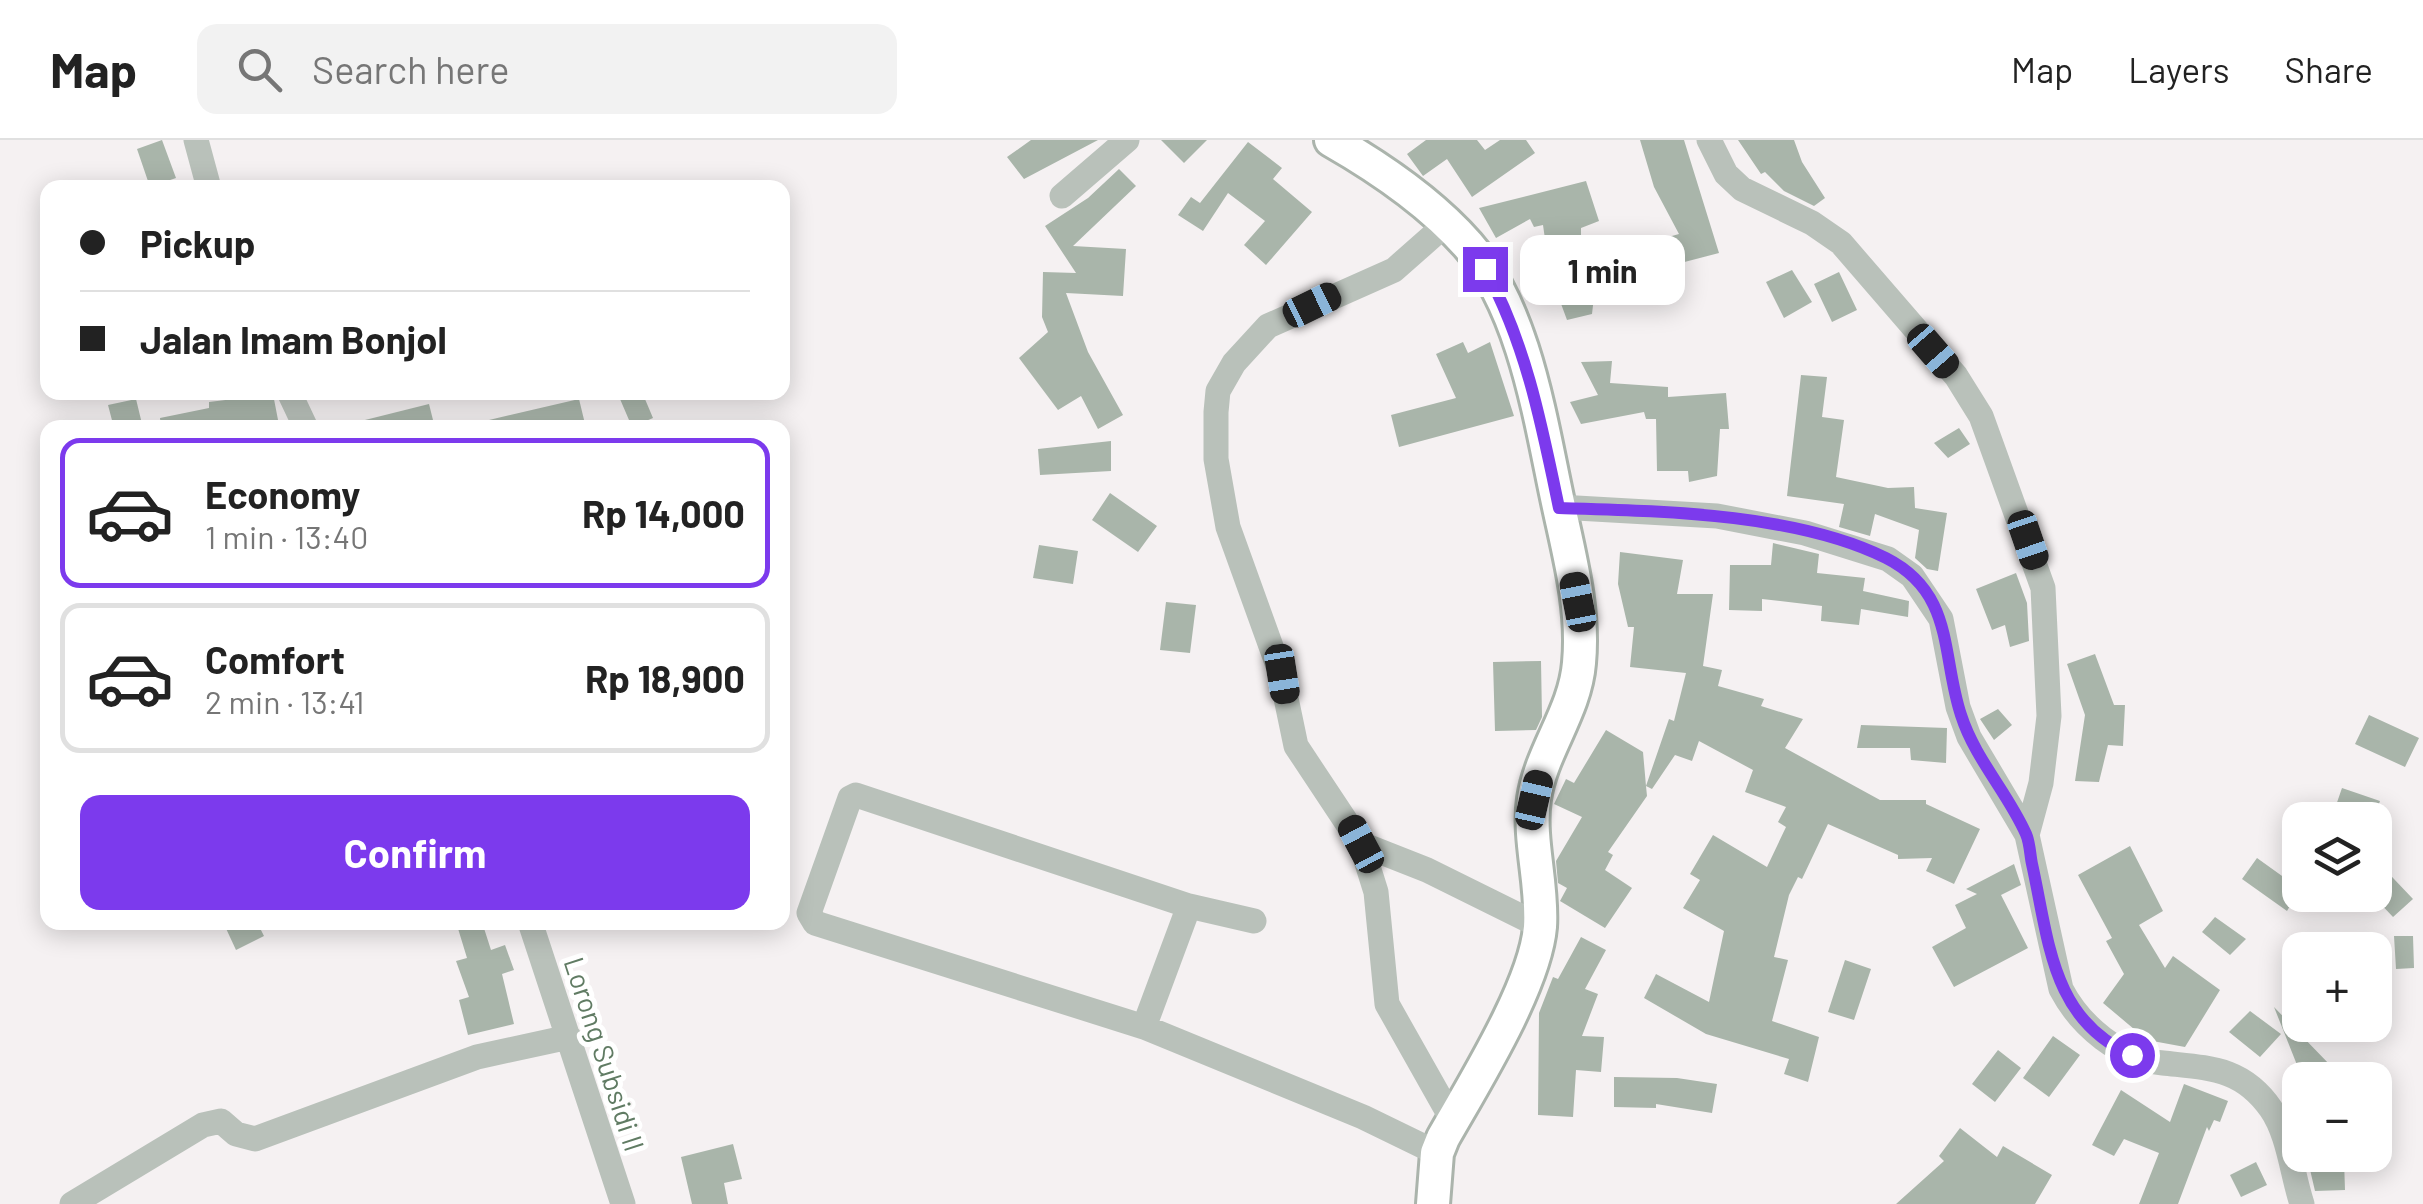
<!DOCTYPE html>
<meta charset="utf-8">
<style>
:root{--surface:#fff;--page:#f2f2f2;--text:#222;--muted:#767676;--line:#e0e0e0;--accent:#7c3aed}
body{margin:0;font-family:Barlow,sans-serif;background:var(--page);color:var(--text);height:100vh;display:flex;flex-direction:column;font-size:38px;white-space:nowrap}
*{box-sizing:border-box;margin:0}
p{font-size:32px;color:var(--muted)}
.icon{flex:none;width:55px;height:55px;fill:none;stroke:currentColor;stroke-width:2;stroke-linecap:round;stroke-linejoin:round}
.map{position:relative;flex:1;overflow:hidden}
.side{position:absolute;left:40px;top:280px;width:750px;height:510px;display:flex;flex-direction:column;background:var(--surface);border-radius:20px;box-shadow:0 5px 25px #0003}
.side>*{flex:none}
.top-card{position:absolute;left:40px;top:40px;width:750px;height:220px;border-radius:20px;box-shadow:0 5px 25px #0003;display:grid;align-content:center;height:220px;padding:0 40px;background:var(--surface)}
.controls{position:absolute;left:2282px;top:662px;display:grid;gap:20px}
.controls a{display:grid;place-items:center;width:110px;height:110px;border-radius:20px;background:var(--surface);box-shadow:0 5px 25px #0003;font-size:50px}
.end{position:absolute;width:45px;height:45px;margin:-22px;border:12px solid #7c3aed;background:#fff;box-shadow:0 0 0 5px #fff}
.from{border-radius:50%}
.bubble{position:absolute;height:70px;border-radius:20px;background:var(--surface);box-shadow:0 5px 25px #0003;font-size:32px;font-weight:700;line-height:70px;text-align:center}
.car{position:absolute;width:30px;height:60px;margin:-30px -15px;border-radius:12px;box-shadow:0 0 8px 2px #0007;background:linear-gradient(#222 24%,#8ab4d8 0 40%,#222 0 76%,#8ab4d8 0 86%,#222 0)}
.top-card b{display:flex;align-items:center;gap:35px;height:95px;font-size:38px}
.top-card b+b{border-top:2px solid var(--line)}
.top-card i{width:25px;height:25px;background:var(--text)}
ul{padding:18px 0 0;list-style:none}
li{display:flex;align-items:center;gap:30px;height:150px;margin:0 20px 15px;padding:0 20px;border:5px solid var(--line);border-radius:20px}
li div{flex:1}
li b{display:block;font-size:38px}
li em{font-style:normal;font-weight:700}
li.selected{border-color:var(--accent)}
li>.icon{width:90px;height:90px;stroke-width:1.5}
.primary-button{display:flex;gap:20px;margin-top:auto;padding:20px 40px}
.primary-button a{flex:1;height:115px;border-radius:20px;background:var(--accent);color:#fff;font-size:40px;font-weight:700;line-height:115px;text-align:center}
header{display:flex;align-items:center;gap:60px;box-sizing:border-box;height:140px;padding:0 50px;background:var(--surface);border-bottom:2px solid var(--line)}
header strong{font-size:48px}
nav{display:flex;gap:55px;margin-inline-start:auto;font-size:35px}
.search{width:700px;height:90px;background:var(--page);display:flex;align-items:center;gap:25px;box-sizing:border-box;padding:0 35px;border-radius:20px;color:var(--muted);font-size:38px}
.map>svg:first-child{display:block}
</style>
<header>
<strong>Map</strong>
<div class="search"><svg class="icon" aria-label="search" viewBox="0 0 24 24"><circle cx="10" cy="10" r="6"/><path d="M15 15l6 6"/></svg>Search here</div>
<nav><a>Map</a><a>Layers</a><a>Share</a></nav>
</header>
<div class="map">
<svg width="2423" height="1064" viewBox="0 0 2423 1064">
<rect width="100%" height="100%" fill="#f5f1f2"/>
<!-- building -->
<path fill="#a9b5aa" d="M 162,0 L 176,38 L 150,47 L 137,9 Z
M 1031,0 L 1098,0 L 1024,39 L 1007,17 Z
M 1161,0 L 1207,0 L 1184,23 Z
M 1426,0 L 1477,0 L 1485,10 L 1500,0 L 1526,0 L 1535,13 L 1472,57 L 1447,19 L 1423,36 L 1407,14 Z
M 1640,0 L 1684,0 L 1719,113 L 1673,125 L 1661,99 L 1679,94 L 1654,47 Z
M 1738,0 L 1794,0 L 1802,22 L 1825,58 L 1814,66 L 1784,51 L 1765,32 L 1761,34 Z
M 1248,2 L 1282,28 L 1273,39 L 1312,72 L 1266,125 L 1244,105 L 1265,81 L 1228,53 L 1203,91 L 1178,75 L 1191,57 L 1200,63 Z
M 1119,29 L 1136,46 L 1073,106 L 1126,109 L 1123,156 L 1066,153 L 1088,212 L 1123,275 L 1098,289 L 1081,256 L 1058,270 L 1019,218 L 1048,192 L 1042,177 L 1043,132 L 1076,133 L 1045,86 L 1088,58 Z
M 1586,41 L 1599,81 L 1581,88 L 1581,151 L 1595,148 L 1592,174 L 1567,180 L 1550,134 L 1543,85 L 1534,87 L 1530,79 L 1496,98 L 1479,68 Z
M 1792,130 L 1812,162 L 1784,178 L 1766,142 Z
M 1839,132 L 1857,170 L 1832,182 L 1814,144 Z
M 1463,202 L 1468,213 L 1490,202 L 1514,276 L 1399,307 L 1391,275 L 1456,258 L 1436,214 Z
M 1612,221 L 1610,243 L 1668,247 L 1668,257 L 1726,253 L 1729,289 L 1720,289 L 1717,336 L 1689,342 L 1688,331 L 1657,331 L 1656,279 L 1646,279 L 1644,272 L 1581,284 L 1570,262 L 1598,255 L 1581,222 Z
M 1801,235 L 1827,237 L 1822,277 L 1844,280 L 1836,337 L 1888,348 L 1914,347 L 1915,368 L 1947,373 L 1938,431 L 1927,429 L 1915,418 L 1919,390 L 1875,374 L 1870,396 L 1839,387 L 1844,364 L 1787,356 Z
M 617,252 L 642,252 L 653,278 L 632,287 Z
M 273,254 L 279,285 L 161,288 L 160,278 L 209,268 L 209,262 Z
M 136,259 L 143,288 L 114,288 L 108,265 Z
M 579,259 L 586,288 L 490,288 L 489,280 Z
M 429,264 L 435,288 L 366,288 L 365,280 Z
M 1959,288 L 1970,304 L 1948,318 L 1934,303 Z
M 1111,301 L 1111,331 L 1040,335 L 1038,309 Z
M 1110,353 L 1157,386 L 1138,412 L 1092,380 Z
M 1773,403 L 1819,414 L 1817,433 L 1865,438 L 1863,451 L 1909,461 L 1908,477 L 1861,469 L 1859,485 L 1821,481 L 1822,466 L 1762,459 L 1762,471 L 1729,470 L 1730,425 L 1771,425 Z
M 1039,405 L 1078,411 L 1073,444 L 1033,438 Z
M 1620,412 L 1683,420 L 1677,454 L 1713,454 L 1703,526 L 1722,530 L 1718,546 L 1764,559 L 1761,566 L 1803,579 L 1785,608 L 1880,660 L 1926,660 L 1926,664 L 1980,689 L 1954,744 L 1926,731 L 1932,718 L 1898,719 L 1898,715 L 1828,684 L 1802,739 L 1798,737 L 1789,755 L 1774,817 L 1788,820 L 1772,881 L 1819,897 L 1808,942 L 1784,934 L 1789,919 L 1706,894 L 1644,858 L 1656,834 L 1709,862 L 1724,791 L 1683,768 L 1700,740 L 1690,734 L 1713,695 L 1767,727 L 1786,687 L 1778,682 L 1786,667 L 1745,652 L 1753,630 L 1699,601 L 1692,621 L 1675,615 L 1652,649 L 1646,646 L 1647,656 L 1608,712 L 1613,715 L 1605,730 L 1632,748 L 1605,788 L 1560,761 L 1567,748 L 1558,743 L 1556,721 L 1582,677 L 1554,664 L 1566,639 L 1574,643 L 1606,590 L 1643,612 L 1646,646 L 1669,579 L 1674,581 L 1686,533 L 1630,527 L 1634,487 L 1628,487 L 1618,444 Z
M 2016,433 L 2027,463 L 2029,501 L 2010,507 L 2005,485 L 1992,490 L 1976,449 Z
M 1166,462 L 1196,465 L 1190,513 L 1160,510 Z
M 2095,514 L 2114,565 L 2125,565 L 2123,606 L 2108,605 L 2099,642 L 2075,641 L 2085,575 L 2067,524 Z
M 1541,521 L 1542,577 L 1536,590 L 1495,591 L 1493,522 Z
M 1998,569 L 2012,585 L 1994,600 L 1980,579 Z
M 2369,575 L 2419,598 L 2405,627 L 2355,604 Z
M 1861,585 L 1947,588 L 1946,623 L 1911,620 L 1910,608 L 1857,608 Z
M 2342,648 L 2380,661 L 2373,680 L 2351,680 L 2333,674 Z
M 2130,706 L 2163,771 L 2139,785 L 2165,828 L 2173,816 L 2220,850 L 2185,907 L 2147,900 L 2103,863 L 2124,834 L 2106,801 L 2112,798 L 2078,735 Z
M 2257,718 L 2300,749 L 2287,771 L 2242,739 Z
M 2375,719 L 2413,759 L 2393,777 L 2375,758 Z
M 2014,724 L 2021,745 L 2001,755 L 2028,808 L 1954,847 L 1932,807 L 1966,788 L 1955,765 L 1977,754 L 1966,749 Z
M 2215,777 L 2246,799 L 2230,815 L 2202,792 Z
M 223,782 L 257,782 L 264,796 L 236,810 Z
M 456,782 L 482,782 L 491,810 L 505,805 L 514,830 L 502,834 L 514,884 L 468,895 L 459,860 L 469,857 L 456,821 L 467,818 Z
M 2394,796 L 2413,796 L 2414,828 L 2396,829 Z
M 1581,797 L 1606,810 L 1585,849 L 1598,854 L 1582,896 L 1604,897 L 1601,932 L 1576,930 L 1573,977 L 1538,975 L 1539,873 L 1553,837 L 1558,839 Z
M 1845,820 L 1871,829 L 1854,880 L 1828,872 Z
M 2274,867 L 2331,926 L 2303,940 Z
M 2250,871 L 2281,894 L 2260,917 L 2229,892 Z
M 2053,896 L 2080,915 L 2049,957 L 2023,938 Z
M 1998,910 L 2021,928 L 1995,962 L 1972,944 Z
M 1614,937 L 1677,938 L 1717,944 L 1712,973 L 1656,964 L 1656,968 L 1614,967 Z
M 2184,944 L 2228,961 L 2220,982 L 2214,980 L 2209,991 L 2207,987 L 2178,1064 L 2139,1064 L 2159,1013 L 2124,999 L 2114,1016 L 2092,1005 L 2121,950 L 2170,982 Z
M 1960,988 L 1997,1017 L 2003,1006 L 2052,1035 L 2035,1064 L 1896,1064 L 1944,1021 L 1939,1016 Z
M 733,1004 L 742,1039 L 724,1043 L 728,1064 L 692,1064 L 681,1017 Z
M 2344,1020 L 2345,1050 L 2315,1051 L 2308,1021 Z
M 2256,1022 L 2267,1045 L 2241,1057 L 2230,1035 Z"/>
<g fill="none" stroke-linecap="round" stroke-linejoin="round">
<!-- major casing -->
<g stroke="#abb4ac" stroke-width="38">
<path id="major" d="M 1331,0 C 1380,28 1431,63 1468,105 C 1526,171 1541,285 1559,367 C 1570,418 1584,470 1579,523 C 1575,572 1541,611 1534,659 C 1528,700 1543,744 1540,787 C 1535,846 1473,945 1443,998 L 1437,1013 L 1433,1064"/>
</g>
<!-- minor -->
<path stroke="#b9c1ba" stroke-width="25" d="M 196,0 L 209,48
M 1709,0 L 1726,34 L 1742,49 L 1812,83 L 1841,103 L 1956,236 L 1981,276 L 2043,448 L 2049,576 L 2041,643 L 2027,695
M 1062,56 L 1127,0
M 1446,84 L 1394,130 L 1268,186 L 1234,223 L 1218,251 L 1216,272 L 1216,319 L 1228,387 L 1281,534 L 1296,606 L 1361,704 L 1376,752 L 1387,864 L 1453,981
M 289,252 L 306,288
M 1559,367 L 1717,376 L 1805,393 L 1888,419 L 1912,436 L 1941,479 L 1958,567 L 1969,597 L 2027,695 L 2061,849 C 2081,887 2119,918 2163,923 C 2208,928 2242,927 2271,969 C 2289,995 2292,1034 2302,1064
M 1361,704 L 1427,730 L 1540,786
M 1254,781 L 1189,766 L 856,655 L 850,658 L 809,773 L 815,783 L 1144,887 L 1363,977 L 1437,1013
M 530,782 L 623,1064
M 1144,887 L 1189,766
M 72,1064 L 203,985 L 221,981 L 236,994 L 255,999 L 477,917 L 569,897"/>
<!-- major -->
<use href="#major" stroke="#fff" stroke-width="32"/>
</g>
<g fill="none" stroke-linecap="round" stroke-linejoin="round">
<!-- route -->
<path stroke="#7c3aed" stroke-width="12" d="M 1485,129 C 1526,203 1542,286 1559,368 C 1659,371 1796,373 1886,418 C 1955,453 1941,515 1961,575 C 1975,619 2008,653 2026,694 C 2030,703 2030,715 2032,724 C 2049,800 2051,880 2132,915"/>
</g>
<g text-anchor="middle" dominant-baseline="central" stroke-width="10" stroke-linejoin="round" paint-order="stroke">
<!-- street labels -->
<g font-size="28" fill="#607b63" stroke="#fff">
<text transform="translate(605 914) rotate(72)">Lorong Subsidi II</text>
</g>
</g>
</svg>
<div class="controls">
<a><svg class="icon" aria-label="layers" viewBox="0 0 24 24"><path d="M12 4l9 5-9 5-9-5zM3 14l9 5 9-5"/></svg></a>
<a>+</a>
<a>−</a>
</div>
<i class="end from" style="left:2132px;top:915px"></i>
<i class="end" style="left:1485px;top:129px"></i>
<div class="bubble" style="left:1520px;top:95px;width:165px">1 min</div>
<i class="car" style="left:1312px;top:165px;rotate:64deg"></i>
<i class="car" style="left:1933px;top:211px;rotate:139deg"></i>
<i class="car" style="left:2028px;top:400px;rotate:161deg"></i>
<i class="car" style="left:1578px;top:462px;rotate:349deg"></i>
<i class="car" style="left:1282px;top:534px;rotate:171deg"></i>
<i class="car" style="left:1534px;top:660px;rotate:13deg"></i>
<i class="car" style="left:1361px;top:704px;rotate:332deg"></i>
<div class="top-card">
<b><i class="from"></i>Pickup</b>
<b><i></i>Jalan Imam Bonjol</b>
</div>
<section class="side">
<ul>
<li class="selected"><svg class="icon" aria-label="car" viewBox="0 0 24 24"><path d="M5 17H2v-5l4-1 3-4h7l3 4 3 1v5h-3M9 17h6M6 11h13"/><circle cx="7" cy="17" r="2"/><circle cx="17" cy="17" r="2"/></svg><div><b>Economy</b><p>1 min · 13:40</p></div><em>Rp 14,000</em></li>
<li><svg class="icon" aria-label="car" viewBox="0 0 24 24"><path d="M5 17H2v-5l4-1 3-4h7l3 4 3 1v5h-3M9 17h6M6 11h13"/><circle cx="7" cy="17" r="2"/><circle cx="17" cy="17" r="2"/></svg><div><b>Comfort</b><p>2 min · 13:41</p></div><em>Rp 18,900</em></li>
</ul>
<div class="primary-button"><a>Confirm</a></div>
</section>
</div>
